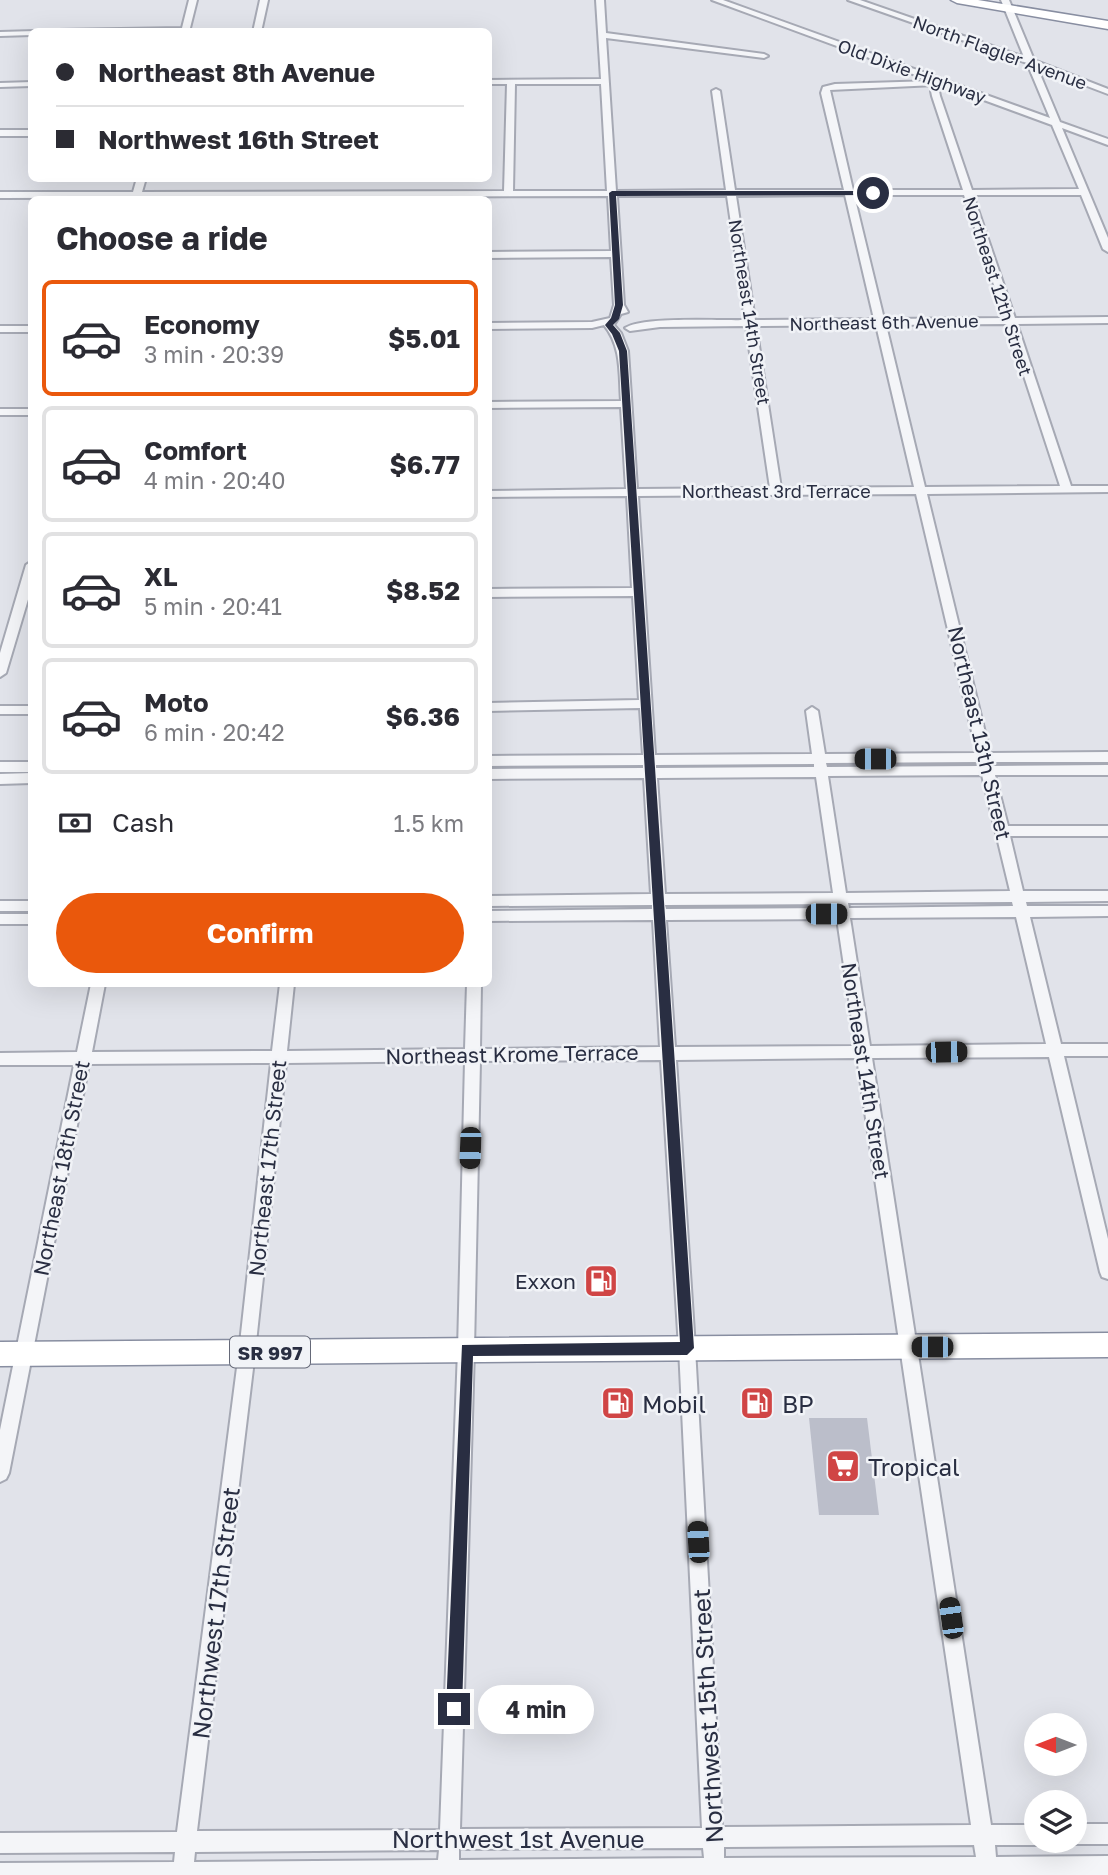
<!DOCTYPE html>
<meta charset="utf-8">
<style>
:root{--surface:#fff;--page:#f7f7f7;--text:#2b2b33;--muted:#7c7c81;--line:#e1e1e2;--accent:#ea580c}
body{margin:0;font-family:"Golos Text",sans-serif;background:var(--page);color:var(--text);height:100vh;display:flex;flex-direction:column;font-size:26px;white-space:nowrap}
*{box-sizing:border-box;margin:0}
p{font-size:23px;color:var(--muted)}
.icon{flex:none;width:38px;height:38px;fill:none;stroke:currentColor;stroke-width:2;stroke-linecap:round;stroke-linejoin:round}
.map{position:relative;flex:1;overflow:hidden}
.panel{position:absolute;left:28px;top:196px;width:464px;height:791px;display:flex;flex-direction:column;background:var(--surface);border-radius:10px;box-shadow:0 7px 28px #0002}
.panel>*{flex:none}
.banner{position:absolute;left:28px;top:28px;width:464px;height:154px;border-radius:10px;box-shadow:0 7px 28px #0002;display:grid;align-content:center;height:154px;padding:0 28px;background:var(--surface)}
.needle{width:46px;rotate:270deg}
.fabs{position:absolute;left:1024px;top:1713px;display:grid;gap:14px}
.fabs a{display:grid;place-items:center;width:63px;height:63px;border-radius:50%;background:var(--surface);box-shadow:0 7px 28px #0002;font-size:35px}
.end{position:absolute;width:32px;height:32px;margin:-16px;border:9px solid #292e42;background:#fff;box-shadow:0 0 0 4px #fff}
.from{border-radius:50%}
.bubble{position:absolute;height:49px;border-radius:24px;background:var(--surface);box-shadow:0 7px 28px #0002;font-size:23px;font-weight:700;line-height:49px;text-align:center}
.car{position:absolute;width:21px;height:42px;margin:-21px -10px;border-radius:9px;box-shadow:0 0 5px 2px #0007;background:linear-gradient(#222 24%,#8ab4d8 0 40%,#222 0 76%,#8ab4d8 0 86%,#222 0)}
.banner b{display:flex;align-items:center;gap:24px;height:66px;font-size:26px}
.banner b+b{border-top:2px solid var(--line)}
.banner i{width:18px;height:18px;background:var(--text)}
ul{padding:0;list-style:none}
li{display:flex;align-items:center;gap:21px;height:116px;margin:0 14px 10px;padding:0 14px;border:4px solid var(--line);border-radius:10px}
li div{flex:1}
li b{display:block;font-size:26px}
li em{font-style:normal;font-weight:700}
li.current{border-color:var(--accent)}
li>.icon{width:63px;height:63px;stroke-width:1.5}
h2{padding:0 28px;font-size:32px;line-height:84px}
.pay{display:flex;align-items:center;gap:18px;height:77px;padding:0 28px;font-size:26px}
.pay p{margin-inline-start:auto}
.button{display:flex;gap:14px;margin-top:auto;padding:14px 28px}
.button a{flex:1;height:80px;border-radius:42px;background:var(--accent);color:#fff;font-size:28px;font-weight:700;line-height:80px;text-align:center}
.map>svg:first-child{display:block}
</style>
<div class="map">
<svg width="1108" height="1875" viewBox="0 0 1108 1875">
<rect width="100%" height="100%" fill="#e1e3ea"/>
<!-- building -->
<path fill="#bbbeca" d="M 809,1418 L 867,1418 L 879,1515 L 819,1515 Z"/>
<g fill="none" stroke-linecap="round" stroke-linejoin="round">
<!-- minor casing -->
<g stroke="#a6a9b4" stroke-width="4">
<path id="minor" d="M 189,0 L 197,0 L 189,32 L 54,32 L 58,30 L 182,28 Z
M 260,0 L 268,0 L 261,32 L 253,32 Z
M 596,0 L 604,0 L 606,33 L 764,54 L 768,56 L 764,58 L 606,38 L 616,191 L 726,190 L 712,91 L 716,89 L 720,91 L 735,190 L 844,190 L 821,93 L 823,87 L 835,84 L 932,81 L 712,0 L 723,0 L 1050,118 L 1027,63 L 848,0 L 860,0 L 1024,57 L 1001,0 L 1009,0 L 1034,60 L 1108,89 L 1108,94 L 1037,67 L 1060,122 L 1108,139 L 1108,145 L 1062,128 L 1108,238 L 1108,252 L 1103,249 L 1081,195 L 973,195 L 1015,318 L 1108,317 L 1108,323 L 1017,324 L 1071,486 L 1108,486 L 1108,492 L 927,494 L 990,753 L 1108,752 L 1108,762 L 992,762 L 993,766 L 1108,765 L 1108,775 L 995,775 L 1008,826 L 1108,826 L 1108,836 L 1010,836 L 1023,891 L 1108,891 L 1108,901 L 1026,902 L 1027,906 L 1108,906 L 1108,916 L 1030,917 L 1061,1044 L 1108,1044 L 1108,1056 L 1064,1056 L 1108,1239 L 1108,1279 L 1102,1277 L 1100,1272 L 1049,1057 L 872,1058 L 991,1825 L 1036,1825 L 1036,1841 L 1044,1841 L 1036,1845 L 995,1845 L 996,1857 L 1108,1856 L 1108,1875 L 0,1875 L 0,1863 L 174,1862 L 175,1852 L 0,1853 L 0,1833 L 177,1832 L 239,1352 L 271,1063 L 89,1064 L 9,1473 L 6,1479 L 0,1482 L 0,1430 L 74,1065 L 0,1065 L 0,1053 L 77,1052 L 91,984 L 105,984 L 92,1052 L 272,1051 L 280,984 L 294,984 L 287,1051 L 465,1049 L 467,984 L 481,984 L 480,1049 L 660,1047 L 653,920 L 488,921 L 488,911 L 652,909 L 652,905 L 488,906 L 488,896 L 651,894 L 644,778 L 488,779 L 488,769 L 643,768 L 643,765 L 488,766 L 488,756 L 643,755 L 640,708 L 488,711 L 488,703 L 639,700 L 633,596 L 488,597 L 488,589 L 632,588 L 627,496 L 488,497 L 488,491 L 626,489 L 621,407 L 488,408 L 488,402 L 621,401 C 619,374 622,347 604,325 L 592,328 L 488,329 L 488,323 L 592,322 L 610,318 L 614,305 L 611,257 L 488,258 L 488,252 L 611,251 L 608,196 L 0,198 L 0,192 L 133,192 L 137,178 L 146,178 L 142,192 L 504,191 L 507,84 L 488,84 L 488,80 L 601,79 ZM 515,84 L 601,84 L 607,191 L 513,191 ZM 935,85 L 931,91 L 932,96 L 963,190 L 853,190 L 830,90 ZM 943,85 L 1052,125 L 1079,189 L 972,190 L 940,96 L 939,91 ZM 845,195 L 874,319 L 755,320 L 736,196 ZM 854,195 L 964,195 L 1005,318 L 884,319 ZM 617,196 L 727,196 L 745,320 C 720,321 644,316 625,328 L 630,331 L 660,327 L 746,326 L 770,488 L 637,489 L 628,351 L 621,333 L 614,325 L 621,314 L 628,312 L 624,305 ZM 1007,324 L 1060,486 L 925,487 L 886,325 ZM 876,325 L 914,487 L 781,488 L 756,326 ZM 916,494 L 977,753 L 825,754 L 818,711 L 812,707 L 806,711 L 812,754 L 655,755 L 638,496 ZM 979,762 L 980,766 L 827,767 L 826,763 ZM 814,764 L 814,767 L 656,768 L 656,765 ZM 982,775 L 1010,891 L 846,893 L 828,776 ZM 816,777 L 833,893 L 665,894 L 657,778 ZM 1012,902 L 1013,906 L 849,908 L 848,903 ZM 834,904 L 835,908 L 666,909 L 665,905 ZM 1016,917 L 1046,1044 L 870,1046 L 850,918 ZM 837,919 L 856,1046 L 675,1047 L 666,920 ZM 857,1058 L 971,1825 L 722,1827 L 695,1348 L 676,1060 ZM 661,1060 L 679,1348 L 702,1828 L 460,1829 L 474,1350 L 480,1061 ZM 465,1061 L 458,1350 L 440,1830 L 197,1831 L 255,1352 L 286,1063 ZM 974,1845 L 976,1857 L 724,1858 L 724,1847 ZM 703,1848 L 704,1858 L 459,1860 L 459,1849 ZM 439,1850 L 438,1860 L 194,1862 L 195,1852 Z
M 35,31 L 32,32 L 32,35 L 0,36 L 0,32 Z
M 32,82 L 32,86 L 0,87 L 0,83 Z
M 0,130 L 32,130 L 32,136 L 0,136 Z
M 0,326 L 32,326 L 32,332 L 0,332 Z
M 0,409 L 32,409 L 32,415 L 0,415 Z
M 32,561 L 32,586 L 6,673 L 0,677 L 0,653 L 26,565 Z
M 0,706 L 32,706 L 32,714 L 0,714 Z
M 0,762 L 32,762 L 32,772 L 0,772 Z
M 32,773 L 32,783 L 0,784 L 0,774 Z
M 0,901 L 32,901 L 32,911 L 0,911 Z
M 0,914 L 32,914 L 32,924 L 0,924 Z
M 1074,1824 L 1108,1824 L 1108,1844 L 1074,1844 L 1067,1841 L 1074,1841 Z"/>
</g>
<!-- highway casing -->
<g stroke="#888ea1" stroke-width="3">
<path id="highway" d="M 951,0 L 978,0 L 1108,21 L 1108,29 L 957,3 Z
M 1108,1333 L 1108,1357 L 0,1366 L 0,1342 Z"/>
</g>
<!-- minor -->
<use href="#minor" fill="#f4f5f8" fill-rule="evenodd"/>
<!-- highway -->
<use href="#highway" fill="#fff" fill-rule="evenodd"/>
</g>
<!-- route -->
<path fill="#292e42" d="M 612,191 L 873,191 L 877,193 L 873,195 L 616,196 L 623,305 L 619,319 L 613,325 L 620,333 L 627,351 L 694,1348 L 687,1355 L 473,1356 L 462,1709 L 459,1715 L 454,1717 L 448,1715 L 446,1709 L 462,1345 L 680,1342 L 619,351 L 612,334 L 605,325 L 611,318 L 615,305 L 609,193 Z"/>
<!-- icons -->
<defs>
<g id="fuel-square" transform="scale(1.75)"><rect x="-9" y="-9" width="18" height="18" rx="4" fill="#d04545" stroke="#f1f3f7"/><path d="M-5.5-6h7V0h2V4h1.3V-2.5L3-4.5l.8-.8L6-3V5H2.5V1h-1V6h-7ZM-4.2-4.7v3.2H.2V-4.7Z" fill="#fff"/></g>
<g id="supermarket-square" transform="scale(1.75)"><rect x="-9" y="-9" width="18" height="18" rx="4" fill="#d04545" stroke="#f1f3f7"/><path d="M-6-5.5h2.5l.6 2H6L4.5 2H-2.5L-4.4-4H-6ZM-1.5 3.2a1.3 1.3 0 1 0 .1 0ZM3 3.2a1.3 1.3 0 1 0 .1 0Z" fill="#fff"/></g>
</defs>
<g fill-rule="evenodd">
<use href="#fuel-square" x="601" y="1281"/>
<use href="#fuel-square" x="618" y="1403"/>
<use href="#fuel-square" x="757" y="1403"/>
<use href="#supermarket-square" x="843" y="1466"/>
</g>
<g text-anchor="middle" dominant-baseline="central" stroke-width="5" stroke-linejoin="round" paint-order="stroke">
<!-- far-street labels -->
<g font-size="18" fill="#292e42" stroke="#f1f3f7">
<text transform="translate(1000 52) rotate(20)">North Flagler Avenue</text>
<text transform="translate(912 71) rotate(20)">Old Dixie Highway</text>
<text transform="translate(998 286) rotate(72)">Northeast 12th Street</text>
<text transform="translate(750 312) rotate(81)">Northeast 14th Street</text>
<text transform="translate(884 322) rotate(-1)">Northeast 6th Avenue</text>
<text x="776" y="491">Northeast 3rd Terrace</text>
</g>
<!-- shield labels -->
<rect fill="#f1f3f7" stroke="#656978" stroke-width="2" x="230" y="1336.5" width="80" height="31" rx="5"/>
<g font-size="19" font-weight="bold" fill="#292e42">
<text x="270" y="1352">SR 997</text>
</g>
<!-- street labels -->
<g font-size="21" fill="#292e42" stroke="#f1f3f7">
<text transform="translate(980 733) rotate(77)">Northeast 13th Street</text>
<text transform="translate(512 1054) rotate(-1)">Northeast Krome Terrace</text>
<text transform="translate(866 1071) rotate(81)">Northeast 14th Street</text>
<text transform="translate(61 1168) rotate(-79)">Northeast 18th Street</text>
<text transform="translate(267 1168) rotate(-84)">Northeast 17th Street</text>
</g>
<!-- poi labels -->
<g font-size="21" fill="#292e42" stroke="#f1f3f7" text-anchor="end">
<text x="576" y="1281">Exxon</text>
</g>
<!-- near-poi labels -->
<g font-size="24" fill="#292e42" stroke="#f1f3f7" text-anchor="start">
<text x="642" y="1403">Mobil</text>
<text x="782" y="1403">BP</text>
<text x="868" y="1466">Tropical</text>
</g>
<!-- near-street labels -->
<g font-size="24" fill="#292e42" stroke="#f1f3f7">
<text transform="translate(215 1613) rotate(-83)">Northwest 17th Street</text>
<text transform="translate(707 1716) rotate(-93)">Northwest 15th Street</text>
<text x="518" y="1838">Northwest 1st Avenue</text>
</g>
</g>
</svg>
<div class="fabs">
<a><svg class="needle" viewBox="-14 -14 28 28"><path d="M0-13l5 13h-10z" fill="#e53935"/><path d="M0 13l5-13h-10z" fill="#7c7c81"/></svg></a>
<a><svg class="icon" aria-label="layers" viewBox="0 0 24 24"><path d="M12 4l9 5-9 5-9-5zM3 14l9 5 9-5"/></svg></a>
</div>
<i class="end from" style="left:873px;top:193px"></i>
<i class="end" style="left:454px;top:1709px"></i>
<div class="bubble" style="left:478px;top:1685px;width:116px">4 min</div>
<i class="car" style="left:875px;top:759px;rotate:270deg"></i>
<i class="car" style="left:826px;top:914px;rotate:90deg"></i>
<i class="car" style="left:946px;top:1052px;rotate:89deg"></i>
<i class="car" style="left:470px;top:1148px;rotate:182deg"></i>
<i class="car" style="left:932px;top:1347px;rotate:270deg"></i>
<i class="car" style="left:698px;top:1542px;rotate:357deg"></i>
<i class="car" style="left:951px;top:1618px;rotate:352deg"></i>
<div class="banner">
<b><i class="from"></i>Northeast 8th Avenue</b>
<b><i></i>Northwest 16th Street</b>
</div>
<section class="panel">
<h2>Choose a ride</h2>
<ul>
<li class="current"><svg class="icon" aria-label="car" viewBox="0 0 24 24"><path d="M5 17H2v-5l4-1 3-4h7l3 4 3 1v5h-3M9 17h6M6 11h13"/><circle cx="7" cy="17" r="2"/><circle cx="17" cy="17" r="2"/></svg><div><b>Economy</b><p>3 min · 20:39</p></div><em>$5.01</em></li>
<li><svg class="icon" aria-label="car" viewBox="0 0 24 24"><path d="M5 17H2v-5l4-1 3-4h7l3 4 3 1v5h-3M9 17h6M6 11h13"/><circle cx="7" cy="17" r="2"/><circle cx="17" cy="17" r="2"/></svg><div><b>Comfort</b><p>4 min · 20:40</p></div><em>$6.77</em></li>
<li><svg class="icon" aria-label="car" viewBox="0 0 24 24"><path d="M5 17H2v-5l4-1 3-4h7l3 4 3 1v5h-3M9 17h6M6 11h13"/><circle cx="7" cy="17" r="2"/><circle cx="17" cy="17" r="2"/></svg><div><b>XL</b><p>5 min · 20:41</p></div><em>$8.52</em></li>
<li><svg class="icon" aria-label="car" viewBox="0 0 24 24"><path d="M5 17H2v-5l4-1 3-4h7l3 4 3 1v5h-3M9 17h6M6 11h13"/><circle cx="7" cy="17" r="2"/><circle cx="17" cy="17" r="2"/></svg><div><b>Moto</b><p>6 min · 20:42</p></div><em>$6.36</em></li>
</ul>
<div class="pay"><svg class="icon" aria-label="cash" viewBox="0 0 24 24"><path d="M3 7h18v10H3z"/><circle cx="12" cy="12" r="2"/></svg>Cash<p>1.5 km</p></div>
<div class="button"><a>Confirm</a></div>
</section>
</div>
